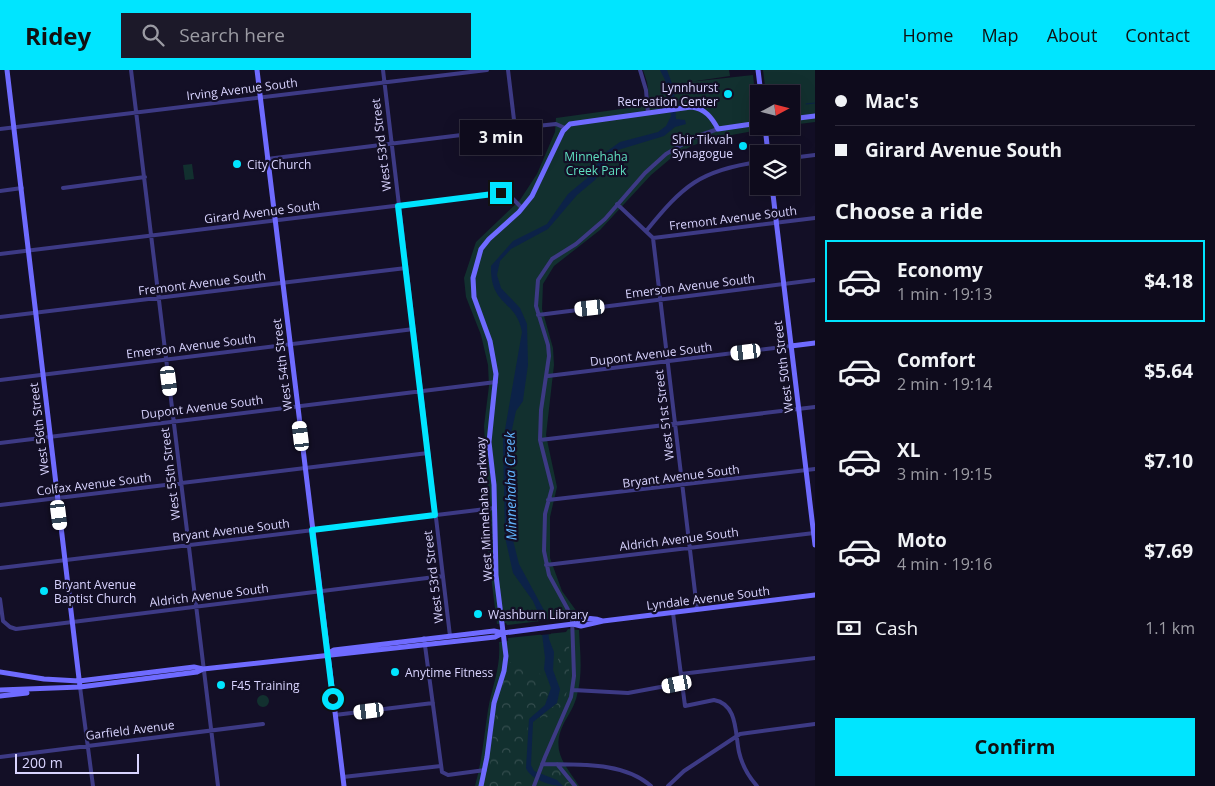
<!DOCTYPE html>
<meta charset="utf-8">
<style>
:root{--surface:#0e0b1c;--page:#1c1929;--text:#f1f3f6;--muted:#9b9ba3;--line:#2e2b3b;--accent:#00e5ff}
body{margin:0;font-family:"Open Sans",sans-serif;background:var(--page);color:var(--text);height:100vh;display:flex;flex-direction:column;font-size:19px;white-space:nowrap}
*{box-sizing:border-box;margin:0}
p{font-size:16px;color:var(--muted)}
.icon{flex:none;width:28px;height:28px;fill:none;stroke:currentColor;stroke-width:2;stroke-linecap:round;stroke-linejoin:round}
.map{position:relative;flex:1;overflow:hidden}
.drawer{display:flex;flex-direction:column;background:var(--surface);width:400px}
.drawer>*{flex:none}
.hud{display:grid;align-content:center;height:110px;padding:0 20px;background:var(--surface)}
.needle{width:32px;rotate:83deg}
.controls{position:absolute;left:750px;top:15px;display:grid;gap:10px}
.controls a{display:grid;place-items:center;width:50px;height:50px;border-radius:0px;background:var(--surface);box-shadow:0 5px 20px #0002,0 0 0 1px var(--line);font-size:25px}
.scale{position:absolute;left:15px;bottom:12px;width:124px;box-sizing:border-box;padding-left:5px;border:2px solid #d9d4ff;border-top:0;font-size:14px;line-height:18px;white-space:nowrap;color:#d9d4ff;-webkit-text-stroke:4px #130f26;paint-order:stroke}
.end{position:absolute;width:22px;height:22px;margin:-11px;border:6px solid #00e5ff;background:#111;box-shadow:0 0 0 2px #111}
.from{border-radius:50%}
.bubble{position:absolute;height:35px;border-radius:0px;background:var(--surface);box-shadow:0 5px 20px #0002,0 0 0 1px var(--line);font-size:16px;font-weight:700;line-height:35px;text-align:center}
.car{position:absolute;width:15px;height:30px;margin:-15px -8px;border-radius:6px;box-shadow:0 0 4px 1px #0007;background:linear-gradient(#fff 24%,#345 0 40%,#fff 0 76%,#345 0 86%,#fff 0)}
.hud b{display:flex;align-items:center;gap:18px;height:48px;font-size:19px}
.hud b+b{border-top:1px solid var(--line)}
.hud i{width:12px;height:12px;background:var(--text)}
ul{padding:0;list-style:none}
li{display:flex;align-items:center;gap:15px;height:82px;margin:0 10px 8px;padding:0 10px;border:2px solid transparent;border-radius:0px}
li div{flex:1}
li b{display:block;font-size:19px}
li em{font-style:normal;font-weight:700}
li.active{border-color:var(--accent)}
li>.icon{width:45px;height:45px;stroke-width:1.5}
h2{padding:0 20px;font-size:22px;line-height:60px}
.pay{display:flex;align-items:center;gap:12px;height:55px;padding:0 20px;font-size:19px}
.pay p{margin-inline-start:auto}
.action{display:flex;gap:10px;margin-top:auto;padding:10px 20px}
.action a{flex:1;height:58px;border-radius:0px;background:var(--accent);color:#111;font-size:20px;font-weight:700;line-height:58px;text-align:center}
header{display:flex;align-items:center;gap:30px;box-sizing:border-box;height:70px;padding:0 25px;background:var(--accent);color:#111}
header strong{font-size:24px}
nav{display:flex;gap:28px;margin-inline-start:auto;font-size:18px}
.search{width:350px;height:45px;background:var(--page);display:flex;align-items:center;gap:12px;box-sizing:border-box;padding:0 18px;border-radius:0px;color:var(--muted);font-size:19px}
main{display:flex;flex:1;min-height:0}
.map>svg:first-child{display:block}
</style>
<header>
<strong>Ridey</strong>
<div class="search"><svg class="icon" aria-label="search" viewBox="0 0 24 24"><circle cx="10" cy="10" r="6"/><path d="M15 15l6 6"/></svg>Search here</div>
<nav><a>Home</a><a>Map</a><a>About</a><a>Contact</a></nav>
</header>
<main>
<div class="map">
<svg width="815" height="716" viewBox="0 0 815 716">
<defs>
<pattern id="forest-crowns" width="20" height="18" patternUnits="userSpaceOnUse" patternTransform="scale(1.25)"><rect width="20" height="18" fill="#12302f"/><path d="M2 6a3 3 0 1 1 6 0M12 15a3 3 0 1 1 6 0" fill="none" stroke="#344d4e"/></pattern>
</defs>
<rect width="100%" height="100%" fill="#130f26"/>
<!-- green -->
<path fill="#12302f" d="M 643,0 L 729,0 L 730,6 L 689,12 L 753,5 L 759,60 L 715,68 L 691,76 L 670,89 L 651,105 L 600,160 L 554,196 L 543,214 L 542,239 L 553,278 L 554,295 L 546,365 L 557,417 L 550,447 L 550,488 L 562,521 L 580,546 L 507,555 L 506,553 L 497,554 L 488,482 L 489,441 L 484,356 L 489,316 L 488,295 L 481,265 L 466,227 L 464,208 L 476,172 L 520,130 L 537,104 L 555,62 L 556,48 L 650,35 L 647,12 Z
M 763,0 L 815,0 L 815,52 L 791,55 L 791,24 L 766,24 Z
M 192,94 L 194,109 L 185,110 L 183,95 Z
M 568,559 L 579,560 C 580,582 583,604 577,625 C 575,635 569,644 564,653 C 550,681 565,694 579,716 L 475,716 C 482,691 484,666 488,640 C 492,615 501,599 499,572 L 508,571 L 508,568 L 566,562 Z
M257 631a6 6 0 1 1 12 0a6 6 0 1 1-12 0Z"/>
<!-- forest -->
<path fill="url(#forest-crowns)" d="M 564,564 L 568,564 L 569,568 L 569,606 L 562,608 C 556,596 557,575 564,564 Z
M 512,591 C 525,593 549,605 550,620 L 541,638 L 529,646 L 521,716 L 488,716 L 494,653 L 507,595 Z
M 561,616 L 567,621 C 563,636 559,644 542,649 L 540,647 L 559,632 Z
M 547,697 L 557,698 L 572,716 L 564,716 L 559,710 L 545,704 L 544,699 Z"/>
<!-- water -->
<path fill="#0c2248" d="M 660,0 L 667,0 L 674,19 L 676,49 L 685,50 L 686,54 L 675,57 L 664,66 L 618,80 L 608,89 L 595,110 L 577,125 L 548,159 L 511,179 L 500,191 L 497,205 L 501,218 L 520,238 L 527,254 L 528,295 L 524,323 L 523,331 L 516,341 L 509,373 L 511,462 L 519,494 L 546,544 L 549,569 L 554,582 L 553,600 L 560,619 L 557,633 L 533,652 L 531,695 L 534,701 L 557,710 L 563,716 C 551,716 531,710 526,698 L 529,649 L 545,635 L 551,618 L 544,599 L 545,588 L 540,547 L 533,531 L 513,503 L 505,467 L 503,371 L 522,262 C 516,229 490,237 491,196 L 513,171 L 547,154 L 568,124 L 592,104 L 602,85 L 620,72 L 658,62 L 666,56 L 671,46 L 665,10 Z"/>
<!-- pier -->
<path fill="#130f26" d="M 549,549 L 551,564 L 541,565 L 539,551 Z"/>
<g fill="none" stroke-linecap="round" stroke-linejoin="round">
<!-- stream -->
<path stroke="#0c2248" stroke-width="1" d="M 806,34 L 815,33"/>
<!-- street -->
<path stroke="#3d3a85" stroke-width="4" d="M 131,0 L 218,716
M 383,0 L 450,566
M 508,0 L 515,58
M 640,0 L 646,20 L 648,43
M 0,59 L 487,0
M 791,88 L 815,85
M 267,89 L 527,57 L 556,54 L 565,58
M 63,118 L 145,107
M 0,121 L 22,118
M 617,134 L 653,168 L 697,539
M 647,160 C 683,116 700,100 759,92
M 653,168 L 815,148
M 0,184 L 501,123 L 511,127 L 522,138
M 538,245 L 815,210
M 0,247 L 406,198
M 548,306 L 791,276
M 0,310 L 414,259
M 540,370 L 815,337
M 0,373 L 496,312
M 548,430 L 815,399
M 0,435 L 428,383
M 546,495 L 814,463
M 0,498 L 494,438
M 0,529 L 3,551 L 10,557 L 16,559 L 443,506
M 673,543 L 685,636 L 714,630 C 738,634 735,664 739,682 C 742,695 748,706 757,716
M 424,568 L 442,702 L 448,705 L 485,700
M 681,604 L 815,588
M 80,617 L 93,716
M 573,620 L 628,623 L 682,613
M 335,645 L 433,633
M 0,687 L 263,654
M 542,694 C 576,695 623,691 651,716
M 557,694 L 575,716
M 343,707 L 441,696
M 534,716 L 545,687 L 571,627 L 574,606 L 572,547 L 549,505 L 544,481 L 545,444 L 552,418 L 540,370 L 541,340 L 549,286 L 548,275 L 536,236 L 538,210 L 552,189 L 576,174 L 605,149 L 645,103 L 666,84 L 695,67 L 718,59
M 668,716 L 684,701 L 740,664 L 815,654"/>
<!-- secondary -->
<path stroke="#6f6bff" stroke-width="5" d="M 7,0 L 80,617
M 257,0 L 344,716
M 758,0 L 761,24
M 791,49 L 815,46
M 765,56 L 768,84
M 772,116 L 815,475
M 791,276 L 815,273
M 573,554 C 581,548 593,547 603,551
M 327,584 L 334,580 L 494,561 L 503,563 L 573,554 L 581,556 L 603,551 L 815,525
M 0,602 L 44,609 L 79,611 L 194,597 L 203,599
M 0,620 L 80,617 L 197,602 L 203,599 L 495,567 L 503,563
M 0,626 L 27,623
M 481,716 L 487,687 L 494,633 L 504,601 L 506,586 L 496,505 L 494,415 L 489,372 L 496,304 L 490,271 L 474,227 L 473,208 L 481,179 L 489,169 L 519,142 L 532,126 L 563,61 L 570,54 L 691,37 C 705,38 712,48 718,59 L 759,53"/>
</g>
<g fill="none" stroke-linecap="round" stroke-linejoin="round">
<!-- route -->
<path stroke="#00e5ff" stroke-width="6" d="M 333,629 L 312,460 L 435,445 L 398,136 L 501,123"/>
</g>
<!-- markers -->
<g fill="#00e5ff" stroke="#130f26" stroke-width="2">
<circle cx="728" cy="24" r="5"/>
<circle cx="743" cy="76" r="5"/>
<circle cx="237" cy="94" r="5"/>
<circle cx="44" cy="521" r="5"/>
<circle cx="478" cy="544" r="5"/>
<circle cx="395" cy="602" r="5"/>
<circle cx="221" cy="615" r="5"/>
</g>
<g text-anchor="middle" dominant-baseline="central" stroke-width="4.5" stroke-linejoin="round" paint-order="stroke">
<!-- poi labels -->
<g font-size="12" fill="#d9d4ff" stroke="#130f26" text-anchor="start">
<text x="718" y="17" text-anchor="end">Lynnhurst<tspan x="718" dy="14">Recreation Center</tspan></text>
<text x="733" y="69" text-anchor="end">Shir Tikvah<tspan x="733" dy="14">Synagogue</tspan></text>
<text x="247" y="94">City Church</text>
<text x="54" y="514">Bryant Avenue<tspan x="54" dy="14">Baptist Church</tspan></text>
<text x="488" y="544">Washburn Library</text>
<text x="405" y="602">Anytime Fitness</text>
<text x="231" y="615">F45 Training</text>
</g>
<!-- street labels -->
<g font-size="12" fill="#d9d4ff" stroke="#130f26">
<text transform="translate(242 19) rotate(-7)">Irving Avenue South</text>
<text transform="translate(381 75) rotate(-97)">West 53rd Street</text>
<text transform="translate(262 142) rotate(-7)">Girard Avenue South</text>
<text transform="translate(733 148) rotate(-7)">Fremont Avenue South</text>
<text transform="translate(202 213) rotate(-7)">Fremont Avenue South</text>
<text transform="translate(690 216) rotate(-7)">Emerson Avenue South</text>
<text transform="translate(191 276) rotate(-7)">Emerson Avenue South</text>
<text transform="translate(651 284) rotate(-7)">Dupont Avenue South</text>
<text transform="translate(282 295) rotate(-97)">West 54th Street</text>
<text transform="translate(783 297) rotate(-97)">West 50th Street</text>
<text transform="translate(202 337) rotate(-7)">Dupont Avenue South</text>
<text transform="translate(664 345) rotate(-97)">West 51st Street</text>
<text transform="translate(39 359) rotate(-97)">West 56th Street</text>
<text transform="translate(170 404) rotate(-97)">West 55th Street</text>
<text transform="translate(681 406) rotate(-7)">Bryant Avenue South</text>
<text transform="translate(94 414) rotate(-7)">Colfax Avenue South</text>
<text transform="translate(484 439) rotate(-93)">West Minnehaha Parkway</text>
<text transform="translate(231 460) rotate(-7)">Bryant Avenue South</text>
<text transform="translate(679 469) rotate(-7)">Aldrich Avenue South</text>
<text transform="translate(433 507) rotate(-97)">West 53rd Street</text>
<text transform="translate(209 525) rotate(-7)">Aldrich Avenue South</text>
<text transform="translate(708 528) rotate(-7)">Lyndale Avenue South</text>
<text transform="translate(130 660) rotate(-7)">Garfield Avenue</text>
</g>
<!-- park labels -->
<g font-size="12" fill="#5fe0c0" stroke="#130f26">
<text x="596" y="86">Minnehaha<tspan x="596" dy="14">Creek Park</tspan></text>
</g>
<!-- water labels -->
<g font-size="14" font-style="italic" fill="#62b6ff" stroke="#130f26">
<text transform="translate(510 416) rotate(-91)">Minnehaha Creek</text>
</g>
</g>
</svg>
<div class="controls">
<a><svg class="needle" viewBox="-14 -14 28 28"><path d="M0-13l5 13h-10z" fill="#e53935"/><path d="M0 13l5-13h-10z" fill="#9b9ba3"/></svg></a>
<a><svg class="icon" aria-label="layers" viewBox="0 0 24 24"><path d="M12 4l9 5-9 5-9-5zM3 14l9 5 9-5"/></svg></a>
</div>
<div class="scale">200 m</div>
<i class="end from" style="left:333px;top:629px"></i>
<i class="end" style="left:501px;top:123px"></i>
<div class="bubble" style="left:460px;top:50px;width:82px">3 min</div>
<i class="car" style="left:590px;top:238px;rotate:264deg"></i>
<i class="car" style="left:746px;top:282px;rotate:263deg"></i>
<i class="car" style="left:169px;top:311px;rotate:173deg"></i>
<i class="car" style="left:301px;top:366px;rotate:353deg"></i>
<i class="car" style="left:59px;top:445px;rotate:173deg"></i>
<i class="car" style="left:677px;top:614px;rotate:258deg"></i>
<i class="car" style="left:369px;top:641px;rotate:263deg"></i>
</div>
<section class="drawer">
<div class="hud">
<b><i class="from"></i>Mac's</b>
<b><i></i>Girard Avenue South</b>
</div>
<h2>Choose a ride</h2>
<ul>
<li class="active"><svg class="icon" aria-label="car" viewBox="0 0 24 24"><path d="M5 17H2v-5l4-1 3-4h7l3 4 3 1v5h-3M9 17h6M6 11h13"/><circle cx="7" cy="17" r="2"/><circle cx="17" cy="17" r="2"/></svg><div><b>Economy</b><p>1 min · 19:13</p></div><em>$4.18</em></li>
<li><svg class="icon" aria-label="car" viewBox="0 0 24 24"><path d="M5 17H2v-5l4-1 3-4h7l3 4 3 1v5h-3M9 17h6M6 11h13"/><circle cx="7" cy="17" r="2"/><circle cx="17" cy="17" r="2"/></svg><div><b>Comfort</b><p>2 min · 19:14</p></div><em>$5.64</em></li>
<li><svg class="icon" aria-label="car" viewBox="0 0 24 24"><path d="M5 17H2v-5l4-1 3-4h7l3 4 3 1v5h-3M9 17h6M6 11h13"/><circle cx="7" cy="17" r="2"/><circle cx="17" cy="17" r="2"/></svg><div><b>XL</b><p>3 min · 19:15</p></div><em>$7.10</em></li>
<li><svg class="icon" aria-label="car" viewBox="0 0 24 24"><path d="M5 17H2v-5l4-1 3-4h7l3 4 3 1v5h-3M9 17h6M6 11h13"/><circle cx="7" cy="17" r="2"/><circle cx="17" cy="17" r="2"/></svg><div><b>Moto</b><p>4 min · 19:16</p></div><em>$7.69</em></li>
</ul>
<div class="pay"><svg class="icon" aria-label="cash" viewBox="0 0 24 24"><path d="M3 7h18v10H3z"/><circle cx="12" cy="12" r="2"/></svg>Cash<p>1.1 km</p></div>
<div class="action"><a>Confirm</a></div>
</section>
</main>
